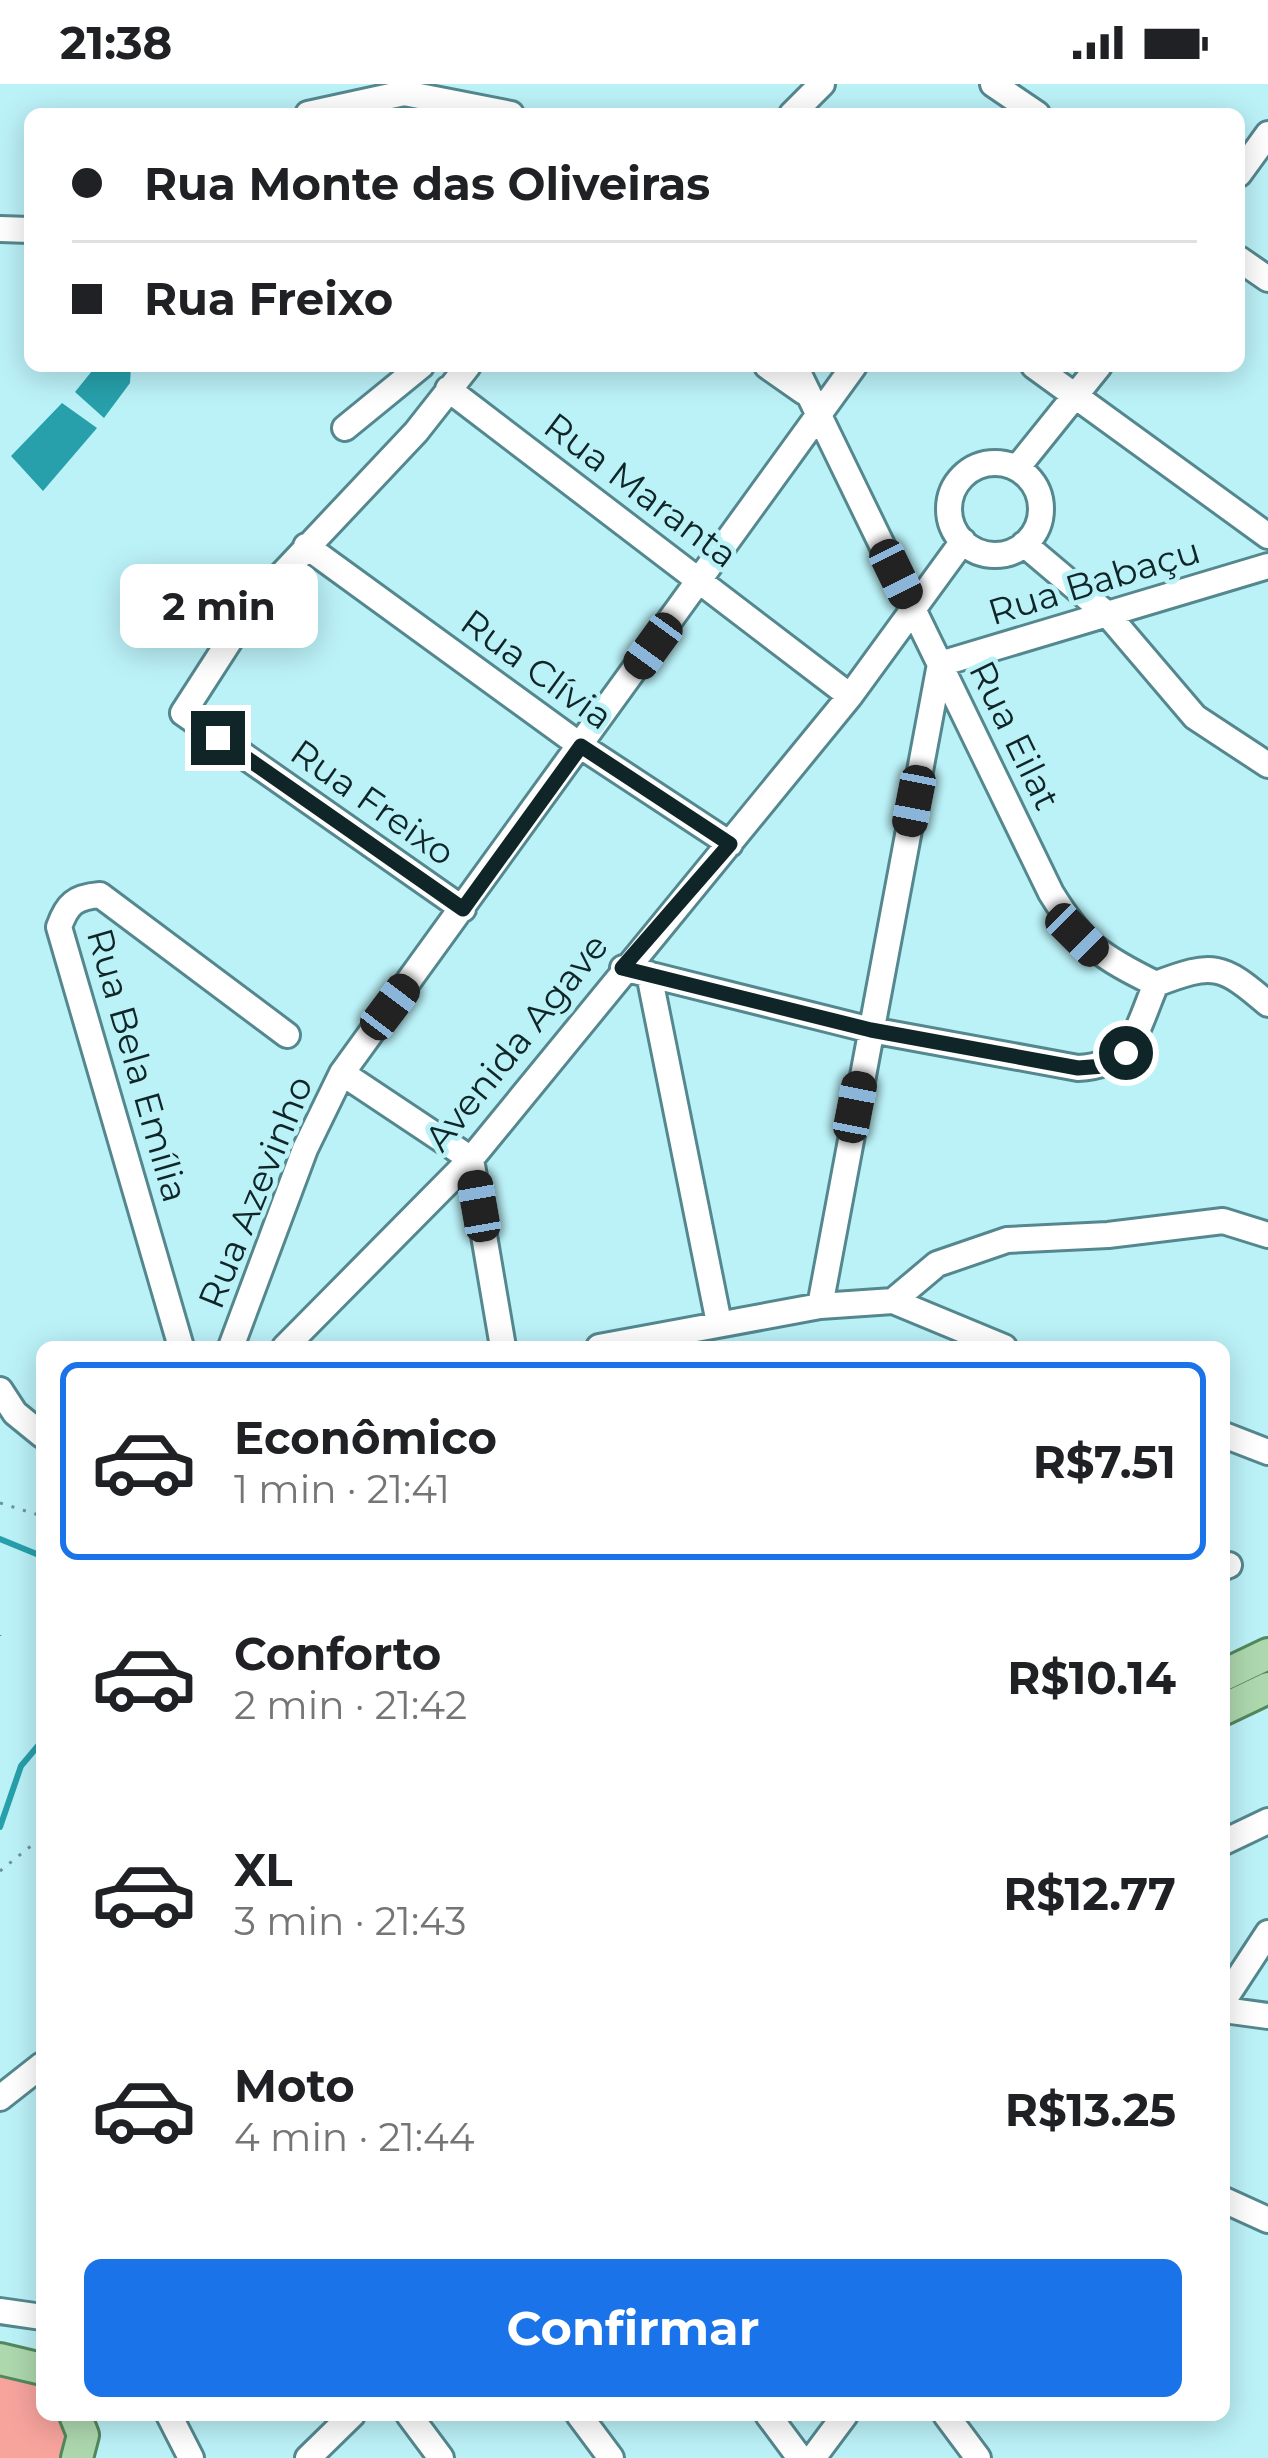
<!DOCTYPE html>
<html lang="pt">
<meta charset="utf-8">
<style>
:root{--surface:#fff;--page:#f2f2f2;--text:#202124;--muted:#757577;--line:#e0e0e0;--accent:#1a73e8}
body{margin:0;font-family:Montserrat,sans-serif;background:var(--page);color:var(--text);height:100vh;display:flex;flex-direction:column;font-size:45px;white-space:nowrap}
*{box-sizing:border-box;margin:0}
p{font-size:39px;color:var(--muted)}
.icon{flex:none;width:66px;height:66px;fill:none;stroke:currentColor;stroke-width:2;stroke-linecap:round;stroke-linejoin:round}
.map{position:relative;flex:1;overflow:hidden}
.sheet{position:absolute;left:36px;top:1257px;width:1194px;height:1080px;display:flex;flex-direction:column;background:var(--surface);border-radius:18px;box-shadow:0 6px 30px #0003}
.sheet>*{flex:none}
.top-card{position:absolute;left:24px;top:24px;width:1221px;height:264px;border-radius:18px;box-shadow:0 6px 30px #0003;display:grid;align-content:center;height:264px;padding:0 48px;background:var(--surface)}
.end{position:absolute;width:54px;height:54px;margin:-27px;border:15px solid #0f2527;background:#fff;box-shadow:0 0 0 6px #fff}
.from{border-radius:50%}
.bubble{position:absolute;height:84px;border-radius:18px;background:var(--surface);box-shadow:0 6px 30px #0003;font-size:39px;font-weight:700;line-height:84px;text-align:center}
.car{position:absolute;width:36px;height:72px;margin:-36px -18px;border-radius:15px;box-shadow:0 0 9px 3px #0007;background:linear-gradient(#222 24%,#8ab4d8 0 40%,#222 0 76%,#8ab4d8 0 86%,#222 0)}
.top-card b{display:flex;align-items:center;gap:42px;height:114px;font-size:45px}
.top-card b+b{border-top:3px solid var(--line)}
.top-card i{width:30px;height:30px;background:var(--text)}
ul{padding:21px 0 0;list-style:none}
li{display:flex;align-items:center;gap:36px;height:198px;margin:0 24px 18px;padding:0 24px;border:6px solid transparent;border-radius:18px}
li div{flex:1}
li b{display:block;font-size:45px}
li em{font-style:normal;font-weight:700}
li.current{border-color:var(--accent)}
li>.icon{width:108px;height:108px;stroke-width:1.5}
.button{display:flex;gap:24px;margin-top:auto;padding:24px 48px}
.button a{flex:1;height:138px;border-radius:18px;background:var(--accent);color:#fff;font-size:48px;font-weight:700;line-height:138px;text-align:center}
.status{display:flex;justify-content:space-between;align-items:center;height:84px;padding:0 60px;background:var(--surface);direction:ltr}
.status svg{height:33px;fill:currentColor}
.map>svg:first-child{display:block}
</style>
<div class="status"><b>21:38</b><svg viewBox="0 0 49 12"><path d="M0 12V9h3v3zM5 12V6h3v6zM10 12V3h3v9zM15 12V0h3v12zM26 1h20v11H26zM47 4h2v5h-2z"/></svg></div>
<div class="map">
<svg width="1268" height="2374" viewBox="0 0 1268 2374">
<rect width="100%" height="100%" fill="#bbf2f8"/>
<!-- green -->
<path fill="#f7a49d" d="M 0,2283 L 42,2289 L 42,2331 L 73,2331 L 68,2374 L 0,2374 Z"/>
<!-- water -->
<path fill="#27a0ab" d="M 96,282 L 131,282 L 130,299 L 104,334 L 75,308 Z
M 62,319 L 97,344 L 43,407 L 11,372 Z"/>
<g fill="none" stroke-linecap="round" stroke-linejoin="round">
<!-- stream -->
<path stroke="#27a0ab" stroke-width="6" d="M 0,1455 L 39,1471 L 42,1478
M 0,1743 L 21,1682 L 42,1657"/>
<!-- minor casing -->
<g stroke="#54888e" stroke-width="30">
<path id="minor" d="M 993,0 L 1037,30
M 308,30 L 404,9 L 511,30
M 792,30 L 822,0
M 1239,90 L 1268,50
M 0,145 L 30,146
M 1239,175 L 1268,195
M 767,282 L 804,308
M 795,282 L 1051,809 C 1083,861 1101,873 1156,900 C 1213,878 1222,880 1268,920
M 1034,282 L 1268,452
M 448,305 L 850,612
M 345,344 L 421,282
M949 425a46 46 0 1 1 92 0a46 46 0 1 1-92 0Z
M 1017,384 L 1099,282
M 1024,460 L 1108,531 L 1195,633 L 1268,681
M 306,462 L 581,662 L 730,760
M 463,825 L 183,629 L 252,522 L 416,348 L 468,282
M 623,884 L 871,946 L 1078,984 C 1134,981 1136,946 1156,900
M 649,890 L 719,1239
M 342,989 L 471,1075 L 503,1263
M 893,1217 L 937,1180 L 1007,1156 L 1108,1151 L 1223,1137 L 1268,1151
M 820,1222 L 940,580 L 1268,482
M 181,1263 L 59,843 C 67,820 75,813 100,811 L 287,951
M 231,1263 L 305,1065 L 342,989 L 854,282
M 285,1263 L 471,1075 L 850,612 L 963,457
M 599,1263 L 820,1222 L 893,1217 L 1004,1263
M 0,1306 L 15,1329 L 42,1351
M 1224,1351 L 1268,1368
M 1224,1483 L 1229,1481
M 1224,1758 L 1268,1737
M 1224,1916 L 1268,1849
M 1224,1926 L 1268,1932
M 0,2014 L 42,1981
M 1224,2116 L 1268,2136
M 0,2227 L 42,2233
M 169,2331 L 191,2374
M 409,2331 L 441,2374
M 579,2331 L 611,2374
M 768,2331 L 800,2374
M 946,2331 L 978,2374
M 308,2374 L 352,2331
M 813,2374 L 845,2331"/>
</g>
<!-- major casing -->
<g stroke="#53885c" stroke-width="36">
<path id="major" d="M 1224,1591 L 1268,1570
M 1224,1625 L 1268,1604
M 0,2275 L 42,2285
M 75,2331 L 83,2351 L 77,2374"/>
</g>
<!-- path -->
<path stroke="#6b9397" stroke-width="3" stroke-dasharray="3 9" stroke-linecap="butt" d="M 0,1419 L 42,1432
M 0,1551 L 0,1552
M 0,1787 L 42,1753"/>
<!-- minor -->
<use href="#minor" stroke="#fff" stroke-width="24"/>
<!-- major -->
<use href="#major" stroke="#add8ae" stroke-width="30"/>
</g>
<g fill="none" stroke-linecap="round" stroke-linejoin="round">
<!-- route -->
<path stroke="#0f2527" stroke-width="15" d="M 218,654 L 463,825 L 581,662 L 730,760 L 622,884 L 871,946 L 1078,984 L 1104,982 L 1126,969"/>
</g>
<g text-anchor="middle" dominant-baseline="central" stroke-width="10" stroke-linejoin="round" paint-order="stroke">
<!-- street labels -->
<g font-size="36" fill="#0f2527" stroke="#bbf2f8">
<text transform="translate(641 406) rotate(37)">Rua Maranta</text>
<text transform="translate(1094 497) rotate(-17)">Rua Babaçu</text>
<text transform="translate(537 585) rotate(36)">Rua Clívia</text>
<text transform="translate(1015 651) rotate(64)">Rua Eilat</text>
<text transform="translate(373 718) rotate(35)">Rua Freixo</text>
<text transform="translate(516 958) rotate(-51)">Avenida Agave</text>
<text transform="translate(138 981) rotate(74)">Rua Bela Emília</text>
<text transform="translate(255 1108) rotate(-68)">Rua Azevinho</text>
</g>
</g>
</svg>
<i class="end from" style="left:1126px;top:969px"></i>
<i class="end" style="left:218px;top:654px"></i>
<div class="bubble" style="left:120px;top:480px;width:198px">2 min</div>
<i class="car" style="left:896px;top:490px;rotate:154deg"></i>
<i class="car" style="left:653px;top:562px;rotate:216deg"></i>
<i class="car" style="left:914px;top:717px;rotate:191deg"></i>
<i class="car" style="left:1077px;top:851px;rotate:135deg"></i>
<i class="car" style="left:390px;top:923px;rotate:37deg"></i>
<i class="car" style="left:855px;top:1023px;rotate:11deg"></i>
<i class="car" style="left:479px;top:1122px;rotate:350deg"></i>
<div class="top-card">
<b><i class="from"></i>Rua Monte das Oliveiras</b>
<b><i></i>Rua Freixo</b>
</div>
<section class="sheet">
<ul>
<li class="current"><svg class="icon" aria-label="car" viewBox="0 0 24 24"><path d="M5 17H2v-5l4-1 3-4h7l3 4 3 1v5h-3M9 17h6M6 11h13"/><circle cx="7" cy="17" r="2"/><circle cx="17" cy="17" r="2"/></svg><div><b>Econômico</b><p>1 min · 21:41</p></div><em>R$7.51</em></li>
<li><svg class="icon" aria-label="car" viewBox="0 0 24 24"><path d="M5 17H2v-5l4-1 3-4h7l3 4 3 1v5h-3M9 17h6M6 11h13"/><circle cx="7" cy="17" r="2"/><circle cx="17" cy="17" r="2"/></svg><div><b>Conforto</b><p>2 min · 21:42</p></div><em>R$10.14</em></li>
<li><svg class="icon" aria-label="car" viewBox="0 0 24 24"><path d="M5 17H2v-5l4-1 3-4h7l3 4 3 1v5h-3M9 17h6M6 11h13"/><circle cx="7" cy="17" r="2"/><circle cx="17" cy="17" r="2"/></svg><div><b>XL</b><p>3 min · 21:43</p></div><em>R$12.77</em></li>
<li><svg class="icon" aria-label="car" viewBox="0 0 24 24"><path d="M5 17H2v-5l4-1 3-4h7l3 4 3 1v5h-3M9 17h6M6 11h13"/><circle cx="7" cy="17" r="2"/><circle cx="17" cy="17" r="2"/></svg><div><b>Moto</b><p>4 min · 21:44</p></div><em>R$13.25</em></li>
</ul>
<div class="button"><a>Confirmar</a></div>
</section>
</div>
